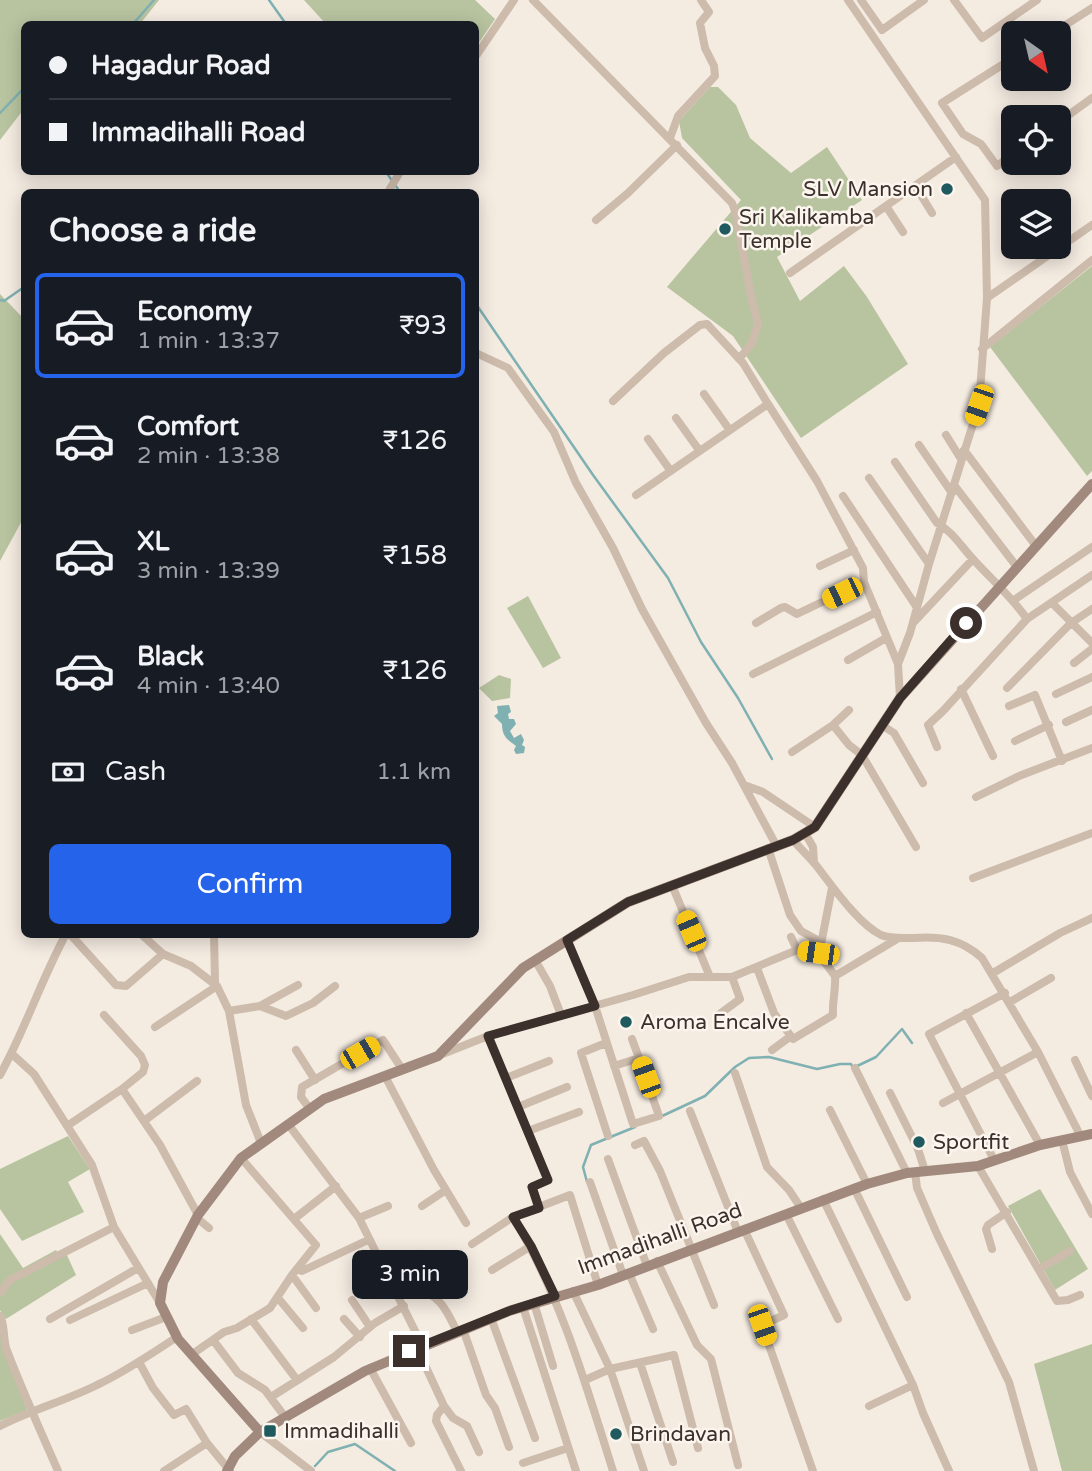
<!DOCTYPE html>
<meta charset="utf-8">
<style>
:root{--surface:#171b24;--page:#20242c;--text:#f1f3f6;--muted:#9ea1a6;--line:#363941;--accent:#2563eb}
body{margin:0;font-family:"Varela Round",sans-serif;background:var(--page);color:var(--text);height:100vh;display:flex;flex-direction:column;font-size:26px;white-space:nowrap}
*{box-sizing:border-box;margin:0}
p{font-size:23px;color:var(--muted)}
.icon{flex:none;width:38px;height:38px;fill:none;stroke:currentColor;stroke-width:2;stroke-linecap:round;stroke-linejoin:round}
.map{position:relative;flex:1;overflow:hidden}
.sheet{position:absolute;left:21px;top:189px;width:458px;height:749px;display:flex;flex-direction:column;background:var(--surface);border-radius:10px;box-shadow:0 4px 18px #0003}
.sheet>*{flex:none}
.banner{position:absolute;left:21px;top:21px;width:458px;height:154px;border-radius:10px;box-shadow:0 4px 18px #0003;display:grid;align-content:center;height:154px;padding:0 28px;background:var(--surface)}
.needle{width:46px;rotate:146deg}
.fabs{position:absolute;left:1001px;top:21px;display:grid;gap:14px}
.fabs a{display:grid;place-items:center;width:70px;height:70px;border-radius:10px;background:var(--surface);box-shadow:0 4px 18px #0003;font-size:35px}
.end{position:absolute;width:32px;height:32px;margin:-16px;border:9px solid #3b302b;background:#fff;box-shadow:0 0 0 4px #fff}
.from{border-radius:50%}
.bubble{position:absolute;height:49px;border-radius:10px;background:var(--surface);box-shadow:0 4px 18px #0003;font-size:23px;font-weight:600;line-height:49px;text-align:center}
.car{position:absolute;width:21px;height:42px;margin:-21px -10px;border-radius:9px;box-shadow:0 0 5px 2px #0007;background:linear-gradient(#f5c518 24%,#345 0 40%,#f5c518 0 76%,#345 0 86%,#f5c518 0)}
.banner b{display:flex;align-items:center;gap:24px;height:66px;font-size:26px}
.banner b+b{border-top:2px solid var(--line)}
.banner i{width:18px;height:18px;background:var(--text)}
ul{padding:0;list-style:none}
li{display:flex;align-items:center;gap:21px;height:105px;margin:0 14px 10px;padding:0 14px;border:4px solid transparent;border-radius:10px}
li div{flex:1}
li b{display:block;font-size:26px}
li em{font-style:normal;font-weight:600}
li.selected{border-color:var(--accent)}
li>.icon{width:63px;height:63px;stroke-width:1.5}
h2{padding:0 28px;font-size:32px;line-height:84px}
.pay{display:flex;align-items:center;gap:18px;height:77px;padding:0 28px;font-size:26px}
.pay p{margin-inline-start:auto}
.cta{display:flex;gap:14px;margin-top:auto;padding:14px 28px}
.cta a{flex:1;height:80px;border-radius:10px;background:var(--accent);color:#fff;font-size:28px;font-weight:600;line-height:80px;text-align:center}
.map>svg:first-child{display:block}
</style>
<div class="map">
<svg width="1092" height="1471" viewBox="0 0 1092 1471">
<rect width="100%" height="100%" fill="#f4ebe1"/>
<!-- green -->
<path fill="#b8c4a0" d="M 0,0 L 159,0 L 140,24 L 24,24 L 24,109 L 0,140 Z
M 304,0 L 475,0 L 495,19 L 476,47 L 476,24 L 324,24 L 325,23 Z
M 710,87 L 718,87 L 736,105 L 750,138 L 791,173 L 827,147 L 862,200 L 777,257 L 800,301 L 844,266 L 867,297 L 908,364 L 801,438 L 733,336 L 667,287 L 741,200 L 682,138 L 679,121 Z
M 1092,266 L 1092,471 L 1087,476 L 990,347 Z
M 0,294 L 24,319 L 24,517 L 0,561 Z
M 528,596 L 561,658 L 543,668 L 507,608 Z
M 499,675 L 511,679 L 510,698 L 492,701 L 479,688 Z
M 68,1136 L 90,1169 L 68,1182 L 84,1212 L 22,1241 L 0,1209 L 0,1169 Z
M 1040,1189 L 1088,1269 L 1055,1290 L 1008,1206 Z
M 0,1234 L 23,1268 L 56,1250 L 60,1256 L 66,1253 L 76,1275 L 6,1319 L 0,1310 Z
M 0,1323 L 11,1367 L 27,1410 L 0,1421 Z
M 1092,1344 L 1092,1471 L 1062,1471 L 1034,1364 Z"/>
<!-- water -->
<path fill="#7fb0b2" d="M 509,705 L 511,712 L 508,714 L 509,719 L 514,719 L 516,724 L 510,731 L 514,738 L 521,734 L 524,740 L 522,745 L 525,747 L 524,753 L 516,754 L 514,750 L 516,746 C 508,740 502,737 502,724 L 494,716 L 498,713 L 497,706 Z"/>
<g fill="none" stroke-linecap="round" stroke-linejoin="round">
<!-- stream -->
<path stroke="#7fb0b2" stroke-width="2.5" d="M 269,0 L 286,24
M 133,24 L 154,0
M 0,113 L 24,88
M 386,172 L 400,192
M 0,300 L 4,301 L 24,287
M 476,304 L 593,475 L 668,578 L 701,642 L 738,698 L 772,759
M 660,1117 L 705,1096 L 735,1067 L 749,1058 L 769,1057 L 817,1069 L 840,1064 L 851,1064 L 853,1068 L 876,1057 L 902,1029 L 912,1043
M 587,1182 L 583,1167 L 591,1145 L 635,1127
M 315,1466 L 328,1452 L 355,1444 L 395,1471"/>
<!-- street -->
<path stroke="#cdbbac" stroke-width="8" d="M 533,0 L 732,203 L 736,214 L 751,296 L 758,324 L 752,343 L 739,359
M 848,0 L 985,200 L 987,298 L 979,405 L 929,564 L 910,633 L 898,664 L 900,698
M 861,0 L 882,30 L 924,0
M 954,0 L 982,38 L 1037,0
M 1053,33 L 1092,8
M 476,56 L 514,0
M 1013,58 L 942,103 L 963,134 L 981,144 L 997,166 L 1013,154
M 1059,122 L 1092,98
M 670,138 L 678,116 L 715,76 L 714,66 L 705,48 L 700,23 L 709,12 L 701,0
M 916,187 L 932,213
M 388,192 L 400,172
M 886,206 L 903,232
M 596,220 L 628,193 L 677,145
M 790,273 L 956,157
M 987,298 L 1092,225
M 982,349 L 1092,260
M 476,353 L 508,368 L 554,432 L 576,483 L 613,548 L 642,609 L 706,723 L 732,763 L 776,845
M 704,394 L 729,429
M 613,401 L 664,353 L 700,325 L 707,324 L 743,363 L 768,404
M 676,418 L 699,450
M 946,435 L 961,459
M 648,439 L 670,470
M 919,445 L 952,493
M 964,450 L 1036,546
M 895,462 L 937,523 C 952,531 961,546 972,558 C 991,579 1011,596 1027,619
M 869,478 L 929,564
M 954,485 L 1017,567
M 636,495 L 768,404 L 817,481 L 863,568 L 864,582
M 843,496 L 916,606
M 820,566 L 854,550
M 1014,600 L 1092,547
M 1052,603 L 1092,643
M 756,623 L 781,608 L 785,607 L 797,614 L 864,582 L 898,664
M 913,623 L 973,559
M 848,660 L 886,638
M 1074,663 L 1092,649
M 753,674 L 877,612
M 1007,688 L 1071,623 L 1092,609
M 961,689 L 993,756
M 1056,694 L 1092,677
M 1009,706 L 1035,695 L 1062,761
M 1066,722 L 1092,710
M 833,725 L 849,710
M 883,726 L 894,733 L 923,783
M 1015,741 L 1049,725
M 937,747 L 928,725 L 943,711 L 1027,619 L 1092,575
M 792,752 L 833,725 L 849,745 L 862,755 L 916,847
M 744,785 L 763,792 L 815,827
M 976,797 L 1019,776 L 1092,748
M 805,833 L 813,847 L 814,863
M 793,840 C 800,848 808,856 815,864 C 831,884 857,923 881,935 C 891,939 902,938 913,938 C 941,936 961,939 982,958 L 1038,1052 L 1081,1137
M 768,848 L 790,915 L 801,931 L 821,942
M 973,878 L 1092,833
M 672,885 L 710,977
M 70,934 L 116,985 L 126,986 L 163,954
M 141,934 L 163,954 L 191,966 L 217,986 L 229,1011 L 246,1105 L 261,1143
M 214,934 L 215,982
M 791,937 L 797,950
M 567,940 L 595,1006 L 633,1124 L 659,1116 L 639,1058 L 614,1066
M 821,944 L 832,888
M 535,960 L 550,986 L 561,1015
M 757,968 L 774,1013 L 793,1039 L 833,1015 C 832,1001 836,991 835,976
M 993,973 L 1060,933 L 1092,918
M 1010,1002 L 1051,978
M 260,1006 L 298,985
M 229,1011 L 260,1006 L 286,1016 L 313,1003 L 335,986
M 966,1013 L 1040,1145
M 104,1015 L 141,1056 L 145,1065 L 143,1072 L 122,1089
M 717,1016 L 740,999 L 732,977
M 155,1027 L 217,986
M 488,1036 L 548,1180 L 532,1187 L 539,1207
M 632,1039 L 639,1058
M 606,1043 L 581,1053 L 608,1136
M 296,1050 L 315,1080
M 772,1050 L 791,1036
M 12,1054 L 34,1074 L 92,1165 L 114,1227 L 160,1303
M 440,1055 L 488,1036 L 633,995 L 689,977 L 732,977 L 797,950 L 818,953 L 835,976 L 897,939
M 1075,1060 L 1092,1096
M 855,1068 L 907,1173
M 735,1073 L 767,1167 L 789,1190 L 801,1208
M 0,1075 C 25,1030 41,980 66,934
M 385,1076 L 434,1170 L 466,1223
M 506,1078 L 549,1061
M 890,1093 L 918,1149 L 925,1171
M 943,1103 L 1038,1052
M 518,1107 L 567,1087
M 310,1109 L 301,1097 L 302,1087 L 383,1040 L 402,1069
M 830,1110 L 867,1184
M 690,1111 L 738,1232
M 144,1121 L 197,1081
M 288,1124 L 359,1218 L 422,1345
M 67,1126 L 122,1089 L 160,1145 L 198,1215
M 528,1131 L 579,1112
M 1062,1140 L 1070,1172 L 1092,1214
M 635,1145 L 644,1141 L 660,1171 L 714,1305
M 608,1159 L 647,1266
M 994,1160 L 929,1034 L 1005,993
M 978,1166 L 1057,1301 L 1068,1300 L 1080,1295
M 915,1172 L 917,1188 L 937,1234 L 1009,1382 L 1034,1471
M 590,1182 L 623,1275
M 854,1188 L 907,1297
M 823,1199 L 913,1385 L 923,1413 L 949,1471
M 422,1206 L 446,1190
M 786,1214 L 838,1319
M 197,1218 L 209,1228
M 359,1218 L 388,1206
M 294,1219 L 336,1186
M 744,1229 L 784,1315 L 762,1325 L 813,1471
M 472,1244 L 513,1217
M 992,1249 L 986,1229 L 988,1225 L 1007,1212
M 657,1261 L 697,1345 L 711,1359 L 738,1465
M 297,1269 L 302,1271 L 368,1240
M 1039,1269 L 1070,1251
M 492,1270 L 531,1246
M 629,1273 L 653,1329
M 387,1274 L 416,1254
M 292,1275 L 316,1308
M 598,1285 L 570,1195 L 513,1217 C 561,1297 585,1382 613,1471
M 420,1289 C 443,1299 446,1311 457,1331
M 573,1291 L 610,1369 L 644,1471
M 0,1293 L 10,1280 L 114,1227
M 278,1298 L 303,1328
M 352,1300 L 370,1327
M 534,1303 L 553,1366
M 523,1307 L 576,1471
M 0,1316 C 5,1325 3,1337 6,1348 C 22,1390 40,1430 58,1471
M 491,1318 L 535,1438
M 50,1319 L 138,1268
M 251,1319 L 297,1380
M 344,1319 L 360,1337
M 70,1320 L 148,1283
M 463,1329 L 486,1395 L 495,1408 L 509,1447
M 132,1330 L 166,1317
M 213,1340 L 238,1373 L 265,1390 L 285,1417
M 417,1348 L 444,1406 L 437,1415 L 436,1421 L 461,1471
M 191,1355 L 224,1332 L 237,1328 L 270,1308 L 292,1275 L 316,1245 L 241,1158
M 139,1362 L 153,1388 L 174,1415 L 186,1409 L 207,1443 L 230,1471
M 640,1363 L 673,1462
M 370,1368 L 411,1443
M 585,1380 L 610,1369 L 674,1355 L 698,1448
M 271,1397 L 334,1357 L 375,1323 L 404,1306
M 444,1406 L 453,1418 L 467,1426 L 479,1452
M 869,1406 L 913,1385
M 0,1426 C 31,1410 65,1401 97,1385 C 125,1372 151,1354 177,1337
M 260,1432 L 311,1471
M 523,1463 L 568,1448
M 164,1471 L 207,1443"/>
<!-- secondary -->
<path stroke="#a18a7d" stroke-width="10" d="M 260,1432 L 178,1339 L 160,1303 L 163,1282 L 198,1215 L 241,1158 L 324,1099 L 438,1056 L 523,968 L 628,902 L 793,840 L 815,827 L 900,698 L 1092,484
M 227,1471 L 235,1456 L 260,1432 L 365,1371 L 509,1311 L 598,1285 L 867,1184 L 907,1173 L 978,1166 L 1040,1145 L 1092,1134"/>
</g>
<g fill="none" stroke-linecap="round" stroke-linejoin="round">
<!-- route -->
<path stroke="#3b302b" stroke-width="9" d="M 409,1351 L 509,1311 L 555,1296 L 531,1246 L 513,1217 L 539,1208 L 532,1187 L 548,1180 L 488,1036 L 595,1006 L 567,940 L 628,902 L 793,840 L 815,827 L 900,698 L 966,623"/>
</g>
<!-- markers -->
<g fill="#1f5a5e" stroke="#fbf5ee" stroke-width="2.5">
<circle cx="947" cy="189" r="7"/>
<circle cx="725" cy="229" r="7"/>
<circle cx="626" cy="1022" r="7"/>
<circle cx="919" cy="1142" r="7"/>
<rect x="263" y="1424" width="14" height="14" rx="3.5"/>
<circle cx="616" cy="1434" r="7"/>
</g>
<g text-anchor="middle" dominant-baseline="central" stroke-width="5" stroke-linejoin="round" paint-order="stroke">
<!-- poi labels -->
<g font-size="21" fill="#3b302b" stroke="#fbf5ee" text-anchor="start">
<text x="933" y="189" text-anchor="end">SLV Mansion</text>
<text x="739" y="217">Sri Kalikamba<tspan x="739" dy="24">Temple</tspan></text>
<text x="640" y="1022">Aroma Encalve</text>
<text x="933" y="1142">Sportfit</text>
<text x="284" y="1431">Immadihalli</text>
<text x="630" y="1434">Brindavan</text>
</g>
<!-- street labels -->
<g font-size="21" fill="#3b302b" stroke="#fbf5ee">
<text transform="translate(660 1239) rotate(-20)">Immadihalli Road</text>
</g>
</g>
</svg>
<div class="fabs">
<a><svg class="needle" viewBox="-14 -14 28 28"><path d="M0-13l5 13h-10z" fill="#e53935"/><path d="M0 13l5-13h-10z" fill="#9ea1a6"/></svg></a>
<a><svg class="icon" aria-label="locate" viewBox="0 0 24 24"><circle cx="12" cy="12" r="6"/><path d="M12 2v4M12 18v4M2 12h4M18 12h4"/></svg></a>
<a><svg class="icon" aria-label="layers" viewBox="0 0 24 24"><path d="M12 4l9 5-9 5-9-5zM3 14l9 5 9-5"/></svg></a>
</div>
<i class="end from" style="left:966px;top:623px"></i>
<i class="end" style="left:409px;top:1351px"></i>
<div class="bubble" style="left:352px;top:1250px;width:116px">3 min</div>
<i class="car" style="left:979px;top:405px;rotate:199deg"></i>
<i class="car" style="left:842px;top:593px;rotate:244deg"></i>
<i class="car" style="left:691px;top:931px;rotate:337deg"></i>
<i class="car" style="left:818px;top:953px;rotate:278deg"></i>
<i class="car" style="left:360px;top:1053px;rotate:60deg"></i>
<i class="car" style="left:646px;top:1077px;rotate:340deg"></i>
<i class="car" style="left:762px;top:1325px;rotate:161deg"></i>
<div class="banner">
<b><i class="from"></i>Hagadur Road</b>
<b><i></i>Immadihalli Road</b>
</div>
<section class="sheet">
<h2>Choose a ride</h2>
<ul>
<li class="selected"><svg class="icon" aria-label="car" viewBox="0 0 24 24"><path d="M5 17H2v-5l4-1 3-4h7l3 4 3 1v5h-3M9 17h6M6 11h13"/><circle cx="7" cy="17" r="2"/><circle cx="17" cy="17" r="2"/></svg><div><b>Economy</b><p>1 min · 13:37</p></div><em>₹93</em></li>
<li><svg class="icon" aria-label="car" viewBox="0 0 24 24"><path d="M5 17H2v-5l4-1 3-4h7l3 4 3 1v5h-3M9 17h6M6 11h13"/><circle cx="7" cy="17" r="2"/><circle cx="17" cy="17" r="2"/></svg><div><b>Comfort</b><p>2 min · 13:38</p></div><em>₹126</em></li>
<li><svg class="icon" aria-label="car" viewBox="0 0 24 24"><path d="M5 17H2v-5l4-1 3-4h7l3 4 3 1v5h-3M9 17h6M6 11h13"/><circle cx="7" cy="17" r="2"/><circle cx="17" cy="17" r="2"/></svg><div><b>XL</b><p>3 min · 13:39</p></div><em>₹158</em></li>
<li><svg class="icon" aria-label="car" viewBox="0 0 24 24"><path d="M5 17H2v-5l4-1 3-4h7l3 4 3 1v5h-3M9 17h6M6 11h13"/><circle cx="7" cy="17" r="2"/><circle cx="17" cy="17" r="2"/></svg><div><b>Black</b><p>4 min · 13:40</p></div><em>₹126</em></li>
</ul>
<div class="pay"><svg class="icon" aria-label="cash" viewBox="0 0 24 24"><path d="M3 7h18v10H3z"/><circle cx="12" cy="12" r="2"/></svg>Cash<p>1.1 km</p></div>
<div class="cta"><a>Confirm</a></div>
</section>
</div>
